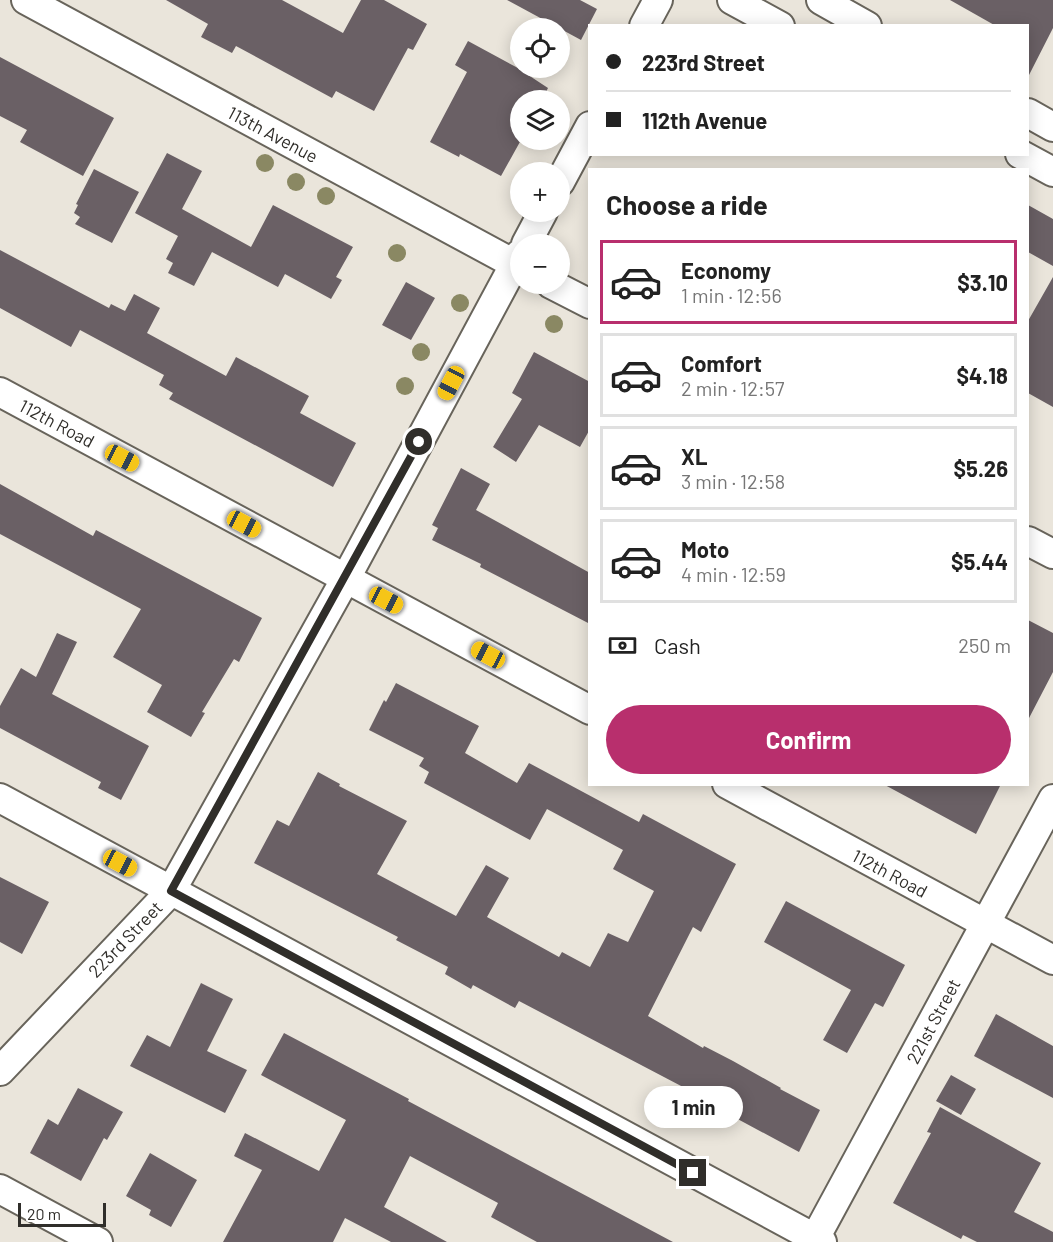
<!DOCTYPE html>
<meta charset="utf-8">
<style>
:root{--surface:#fff;--page:#f2f2f2;--text:#222;--muted:#767676;--line:#e0e0e0;--accent:#b82f6d}
body{margin:0;font-family:Barlow,sans-serif;background:var(--page);color:var(--text);height:100vh;display:flex;flex-direction:column;font-size:22px;white-space:nowrap}
*{box-sizing:border-box;margin:0}
p{font-size:20px;color:var(--muted)}
.icon{flex:none;width:33px;height:33px;fill:none;stroke:currentColor;stroke-width:2;stroke-linecap:round;stroke-linejoin:round}
.map{position:relative;flex:1;overflow:hidden}
.panel{position:absolute;left:588px;top:168px;width:441px;height:618px;display:flex;flex-direction:column;background:var(--surface);border-radius:0px;box-shadow:0 3px 15px #0003}
.panel>*{flex:none}
.hud{position:absolute;left:588px;top:24px;width:441px;height:132px;border-radius:0px;box-shadow:0 3px 15px #0003;display:grid;align-content:center;height:132px;padding:0 18px;background:var(--surface)}
.fabs{position:absolute;left:510px;top:18px;display:grid;gap:12px}
.fabs a{display:grid;place-items:center;width:60px;height:60px;border-radius:50%;background:var(--surface);box-shadow:0 3px 15px #0003;font-size:30px}
.scale{position:absolute;left:18px;bottom:15px;width:88px;box-sizing:border-box;padding-left:6px;border:3px solid #302e2a;border-top:0;font-size:16px;line-height:21px;white-space:nowrap;color:#302e2a;-webkit-text-stroke:4px #fff;paint-order:stroke}
.end{position:absolute;width:27px;height:27px;margin:-14px;border:8px solid #302e2a;background:#fff;box-shadow:0 0 0 3px #fff}
.from{border-radius:50%}
.bubble{position:absolute;height:42px;border-radius:21px;background:var(--surface);box-shadow:0 3px 15px #0003;font-size:20px;font-weight:700;line-height:42px;text-align:center}
.car{position:absolute;width:18px;height:36px;margin:-18px -9px;border-radius:8px;box-shadow:0 0 4px 2px #0007;background:linear-gradient(#f5c518 24%,#345 0 40%,#f5c518 0 76%,#345 0 86%,#f5c518 0)}
.hud b{display:flex;align-items:center;gap:21px;height:57px;font-size:22px}
.hud b+b{border-top:2px solid var(--line)}
.hud i{width:15px;height:15px;background:var(--text)}
ul{padding:0;list-style:none}
li{display:flex;align-items:center;gap:18px;height:84px;margin:0 12px 9px;padding:0 6px;border:3px solid var(--line);border-radius:0px}
li div{flex:1}
li b{display:block;font-size:22px}
li em{font-style:normal;font-weight:700}
li.selected{border-color:var(--accent)}
li>.icon{width:54px;height:54px;stroke-width:1.5}
h2{padding:0 18px;font-size:27px;line-height:72px}
.pay{display:flex;align-items:center;gap:15px;height:66px;padding:0 18px;font-size:22px}
.pay p{margin-inline-start:auto}
.button{display:flex;gap:12px;margin-top:auto;padding:12px 18px}
.button a{flex:1;height:69px;border-radius:36px;background:var(--accent);color:#fff;font-size:24px;font-weight:700;line-height:69px;text-align:center}
.map>svg:first-child{display:block}
</style>
<div class="map">
<svg width="1053" height="1242" viewBox="0 0 1053 1242">
<rect width="100%" height="100%" fill="#eae5db"/>
<!-- building -->
<path fill="#6a6065" d="M 166,0 L 282,0 L 343,33 L 361,0 L 384,0 L 427,24 L 413,50 L 408,48 L 374,111 L 336,91 L 332,98 L 236,46 L 232,53 L 201,37 L 208,24 Z
M 507,0 L 580,0 L 597,9 L 581,40 Z
M 950,0 L 1053,0 L 1053,28 L 1028,77 L 1028,26 L 996,26 Z
M 468,41 L 516,67 L 548,88 L 542,100 L 520,100 L 521,140 L 501,176 L 460,154 L 459,157 L 430,142 L 467,72 L 455,65 Z
M 0,57 L 114,118 L 83,176 L 20,142 L 27,130 L 0,116 Z
M 167,153 L 202,171 L 182,209 L 251,247 L 273,205 L 353,247 L 336,277 L 342,280 L 331,299 L 285,274 L 278,287 L 212,252 L 194,286 L 168,273 L 173,263 L 166,259 L 178,236 L 135,213 Z
M 94,169 L 139,192 L 112,243 L 75,224 L 80,217 L 74,213 L 78,205 L 76,204 Z
M 1028,205 L 1053,219 L 1053,266 L 1028,252 Z
M 0,250 L 109,308 L 111,304 L 125,311 L 134,294 L 160,308 L 147,333 L 226,376 L 236,357 L 309,396 L 300,413 L 356,443 L 333,487 L 169,399 L 173,393 L 159,385 L 164,375 L 80,330 L 71,347 L 0,308 Z
M 1053,277 L 1053,407 L 1028,393 L 1028,321 Z
M 406,282 L 435,298 L 411,340 L 382,325 Z
M 534,352 L 590,382 L 590,429 L 580,447 L 539,425 L 516,462 L 493,447 L 522,399 L 512,393 Z
M 461,468 L 490,484 L 476,510 L 590,573 L 590,624 L 480,567 L 481,564 L 432,540 L 438,528 L 432,525 Z
M 0,484 L 93,536 L 96,530 L 262,618 L 239,662 L 234,659 L 202,712 L 205,713 L 191,737 L 147,712 L 162,685 L 113,657 L 141,609 L 0,534 Z
M 1028,620 L 1053,633 L 1053,672 L 1028,720 Z
M 57,633 L 77,642 L 52,694 L 149,746 L 121,800 L 98,788 L 101,782 L 0,728 L 0,706 L 21,668 L 36,677 Z
M 396,683 L 479,726 L 465,753 L 517,783 L 529,763 L 639,822 L 643,814 L 736,864 L 701,932 L 693,927 L 648,1016 L 703,1048 L 704,1046 L 733,1061 L 781,1088 L 780,1089 L 820,1110 L 799,1152 L 682,1089 L 683,1087 L 519,1001 L 515,1008 L 473,985 L 471,989 L 445,974 L 448,967 L 396,940 L 398,937 L 254,863 L 277,820 L 289,826 L 318,772 L 340,784 L 339,786 L 407,821 L 377,874 L 456,916 L 486,865 L 509,878 L 487,917 L 559,957 L 562,952 L 590,967 L 608,933 L 628,942 L 654,891 L 613,869 L 623,850 L 547,809 L 530,840 L 424,783 L 429,772 L 419,766 L 424,758 L 369,730 L 384,700 L 386,702 Z
M 883,784 L 1001,784 L 976,834 Z
M 0,877 L 49,902 L 22,954 L 0,942 Z
M 786,901 L 905,965 L 883,1007 L 875,1003 L 847,1053 L 823,1040 L 851,990 L 764,942 Z
M 201,983 L 233,999 L 207,1051 L 247,1070 L 225,1113 L 130,1066 L 147,1035 L 170,1047 Z
M 996,1014 L 1053,1046 L 1053,1098 L 974,1056 Z
M 284,1033 L 409,1099 L 408,1101 L 673,1242 L 537,1242 L 491,1217 L 498,1203 L 410,1156 L 384,1207 L 447,1242 L 391,1242 L 345,1218 L 333,1242 L 223,1242 L 262,1170 L 234,1156 L 245,1133 L 319,1171 L 346,1120 L 261,1075 Z
M 951,1075 L 976,1089 L 961,1115 L 936,1101 Z
M 78,1088 L 123,1112 L 107,1140 L 104,1138 L 81,1181 L 30,1153 L 48,1119 L 58,1125 Z
M 940,1107 L 1041,1163 L 1014,1212 L 1053,1232 L 1053,1242 L 977,1242 L 963,1235 L 961,1239 L 893,1203 L 931,1133 L 927,1132 Z
M 150,1153 L 197,1180 L 171,1227 L 149,1215 L 151,1210 L 126,1196 Z"/>
<g fill="none" stroke-linecap="round" stroke-linejoin="round">
<!-- street casing -->
<g stroke="#68645b" stroke-width="32">
<path id="street" d="M 26,0 L 520,267
M 732,0 L 780,26
M 821,0 L 867,26
M 644,26 L 658,0
M 1028,113 L 1053,127
M 1020,154 L 1053,172
M 560,182 L 590,126
M 526,244 L 543,212
M 551,284 L 590,304
M 0,392 L 590,710
M 1028,541 L 1053,554
M 727,784 L 1053,960
M 0,798 L 822,1242
M 0,1071 L 171,891 L 346,578 L 520,254
M 0,1189 L 98,1242
M 813,1242 L 1053,799"/>
</g>
<!-- street -->
<use href="#street" stroke="#fff" stroke-width="28"/>
</g>
<!-- trees -->
<g fill="#8a8863">
<circle cx="265" cy="163" r="9"/>
<circle cx="296" cy="182" r="9"/>
<circle cx="326" cy="196" r="9"/>
<circle cx="397" cy="253" r="9"/>
<circle cx="460" cy="303" r="9"/>
<circle cx="554" cy="324" r="9"/>
<circle cx="421" cy="352" r="9"/>
<circle cx="405" cy="386" r="9"/>
</g>
<g fill="none" stroke-linecap="round" stroke-linejoin="round">
<!-- route -->
<path stroke="#302e2a" stroke-width="8" d="M 419,442 L 171,891 L 693,1173"/>
</g>
<g text-anchor="middle" dominant-baseline="central" stroke-width="6" stroke-linejoin="round" paint-order="stroke">
<!-- street labels -->
<g font-size="18" fill="#302e2a" stroke="#fff">
<text transform="translate(273 134) rotate(28)">113th Avenue</text>
<text transform="translate(57 423) rotate(28)">112th Road</text>
<text transform="translate(890 873) rotate(28)">112th Road</text>
<text transform="translate(125 939) rotate(-46)">223rd Street</text>
<text transform="translate(933 1021) rotate(-62)">221st Street</text>
</g>
</g>
</svg>
<div class="fabs">
<a><svg class="icon" aria-label="locate" viewBox="0 0 24 24"><circle cx="12" cy="12" r="6"/><path d="M12 2v4M12 18v4M2 12h4M18 12h4"/></svg></a>
<a><svg class="icon" aria-label="layers" viewBox="0 0 24 24"><path d="M12 4l9 5-9 5-9-5zM3 14l9 5 9-5"/></svg></a>
<a>+</a>
<a>−</a>
</div>
<div class="scale">20 m</div>
<i class="end from" style="left:419px;top:442px"></i>
<i class="end" style="left:693px;top:1173px"></i>
<div class="bubble" style="left:644px;top:1086px;width:99px">1 min</div>
<i class="car" style="left:451px;top:383px;rotate:208deg"></i>
<i class="car" style="left:122px;top:458px;rotate:118deg"></i>
<i class="car" style="left:244px;top:524px;rotate:118deg"></i>
<i class="car" style="left:386px;top:600px;rotate:118deg"></i>
<i class="car" style="left:488px;top:655px;rotate:298deg"></i>
<i class="car" style="left:120px;top:863px;rotate:118deg"></i>
<div class="hud">
<b><i class="from"></i>223rd Street</b>
<b><i></i>112th Avenue</b>
</div>
<section class="panel">
<h2>Choose a ride</h2>
<ul>
<li class="selected"><svg class="icon" aria-label="car" viewBox="0 0 24 24"><path d="M5 17H2v-5l4-1 3-4h7l3 4 3 1v5h-3M9 17h6M6 11h13"/><circle cx="7" cy="17" r="2"/><circle cx="17" cy="17" r="2"/></svg><div><b>Economy</b><p>1 min · 12:56</p></div><em>$3.10</em></li>
<li><svg class="icon" aria-label="car" viewBox="0 0 24 24"><path d="M5 17H2v-5l4-1 3-4h7l3 4 3 1v5h-3M9 17h6M6 11h13"/><circle cx="7" cy="17" r="2"/><circle cx="17" cy="17" r="2"/></svg><div><b>Comfort</b><p>2 min · 12:57</p></div><em>$4.18</em></li>
<li><svg class="icon" aria-label="car" viewBox="0 0 24 24"><path d="M5 17H2v-5l4-1 3-4h7l3 4 3 1v5h-3M9 17h6M6 11h13"/><circle cx="7" cy="17" r="2"/><circle cx="17" cy="17" r="2"/></svg><div><b>XL</b><p>3 min · 12:58</p></div><em>$5.26</em></li>
<li><svg class="icon" aria-label="car" viewBox="0 0 24 24"><path d="M5 17H2v-5l4-1 3-4h7l3 4 3 1v5h-3M9 17h6M6 11h13"/><circle cx="7" cy="17" r="2"/><circle cx="17" cy="17" r="2"/></svg><div><b>Moto</b><p>4 min · 12:59</p></div><em>$5.44</em></li>
</ul>
<div class="pay"><svg class="icon" aria-label="cash" viewBox="0 0 24 24"><path d="M3 7h18v10H3z"/><circle cx="12" cy="12" r="2"/></svg>Cash<p>250 m</p></div>
<div class="button"><a>Confirm</a></div>
</section>
</div>
